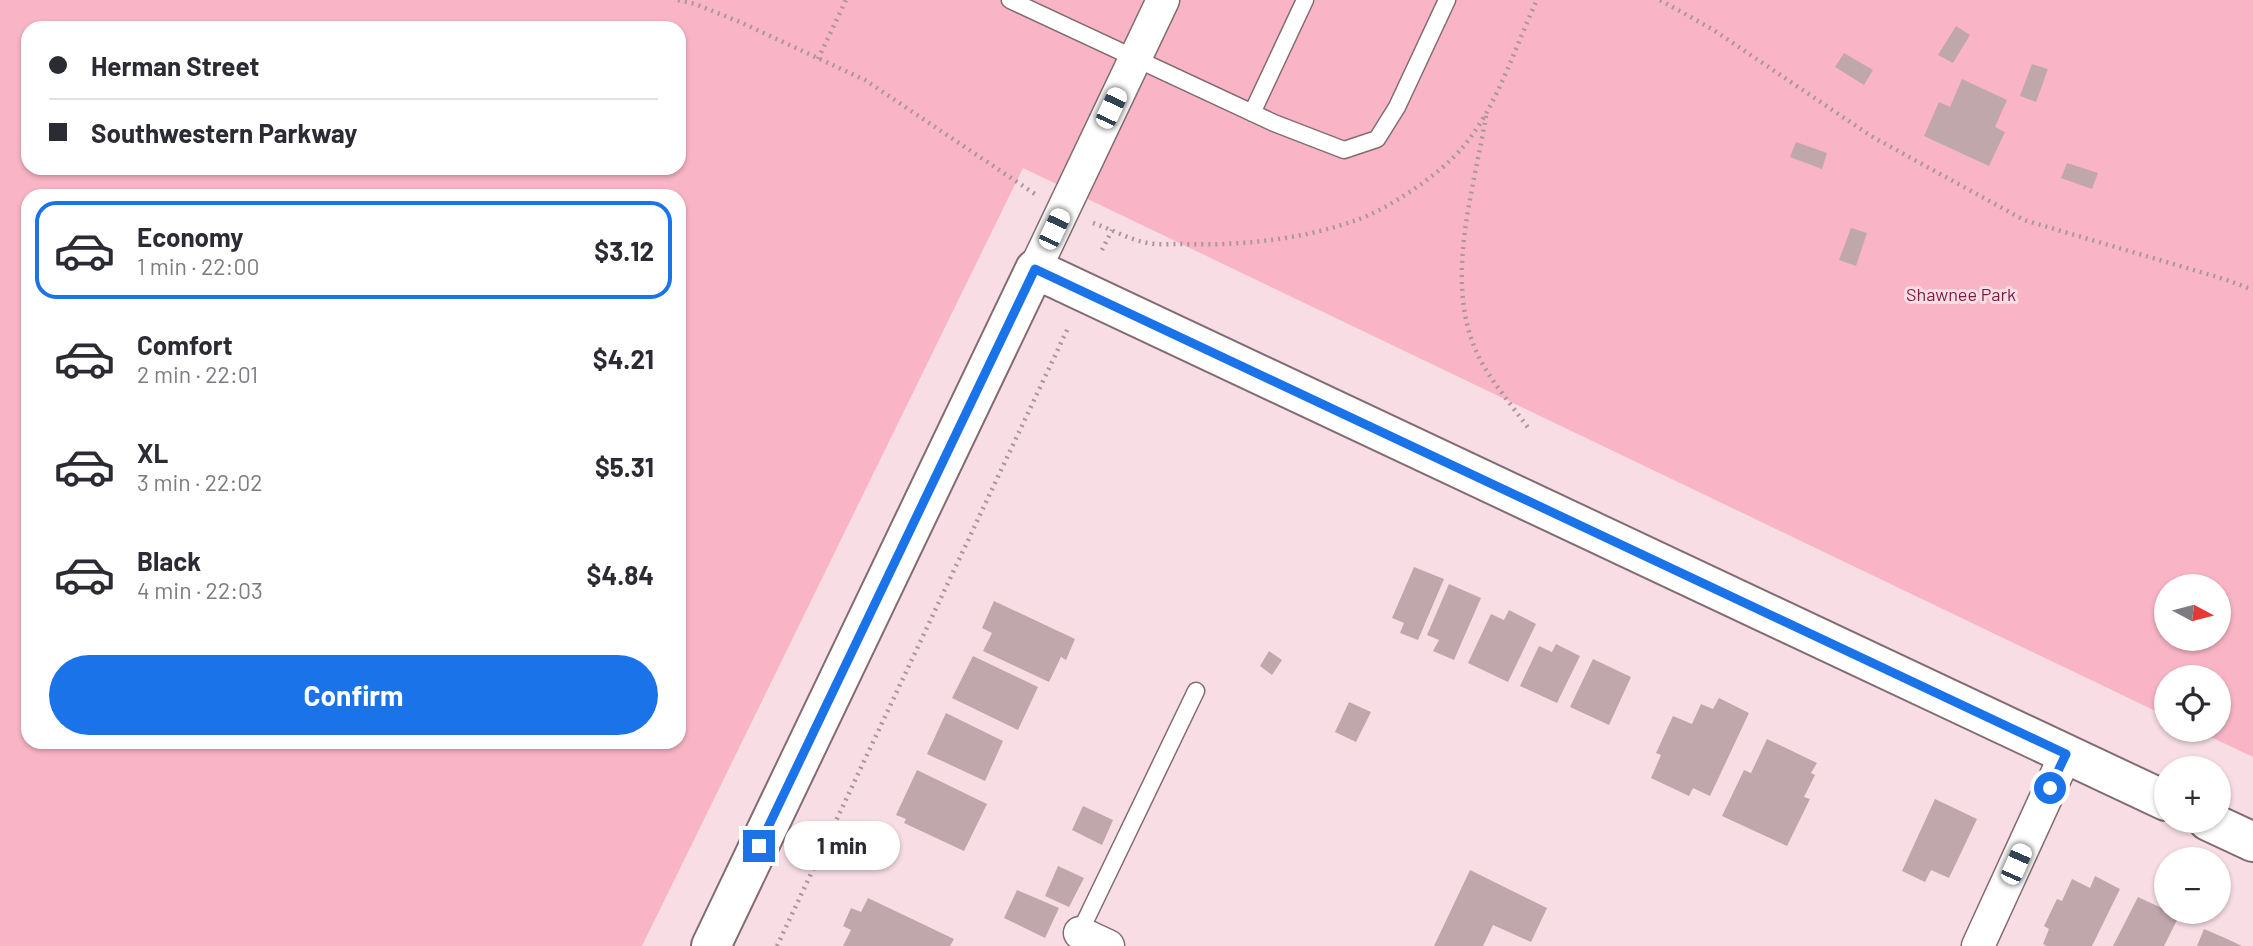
<!DOCTYPE html>
<meta charset="utf-8">
<style>
:root{--surface:#fff;--page:#f7f7f7;--text:#2b2b33;--muted:#7c7c81;--line:#e1e1e2;--accent:#1a73e8}
body{margin:0;font-family:Barlow,sans-serif;background:var(--page);color:var(--text);height:100vh;display:flex;flex-direction:column;font-size:26px;white-space:nowrap}
*{box-sizing:border-box;margin:0}
p{font-size:23px;color:var(--muted)}
.icon{flex:none;width:38px;height:38px;fill:none;stroke:currentColor;stroke-width:2;stroke-linecap:round;stroke-linejoin:round}
.map{position:relative;flex:1;overflow:hidden}
.drawer{position:absolute;left:21px;top:189px;width:665px;height:560px;display:flex;flex-direction:column;background:var(--surface);border-radius:21px;box-shadow:0 2px 5px #0004}
.drawer>*{flex:none}
.hud{position:absolute;left:21px;top:21px;width:665px;height:154px;border-radius:21px;box-shadow:0 2px 5px #0004;display:grid;align-content:center;height:154px;padding:0 28px;background:var(--surface)}
.needle{width:46px;rotate:97deg}
.buttons{position:absolute;left:2154px;top:574px;display:grid;gap:14px}
.buttons a{display:grid;place-items:center;width:77px;height:77px;border-radius:50%;background:var(--surface);box-shadow:0 2px 5px #0004;font-size:35px}
.end{position:absolute;width:32px;height:32px;margin:-16px;border:9px solid #1a73e8;background:#fff;box-shadow:0 0 0 4px #fff}
.from{border-radius:50%}
.bubble{position:absolute;height:49px;border-radius:24px;background:var(--surface);box-shadow:0 2px 5px #0004;font-size:23px;font-weight:700;line-height:49px;text-align:center}
.car{position:absolute;width:21px;height:42px;margin:-21px -10px;border-radius:9px;box-shadow:0 0 5px 2px #0007;background:linear-gradient(#fff 24%,#345 0 40%,#fff 0 76%,#345 0 86%,#fff 0)}
.hud b{display:flex;align-items:center;gap:24px;height:66px;font-size:26px}
.hud b+b{border-top:2px solid var(--line)}
.hud i{width:18px;height:18px;background:var(--text)}
ul{padding:12px 0 0;list-style:none}
li{display:flex;align-items:center;gap:21px;height:98px;margin:0 14px 10px;padding:0 14px;border:4px solid transparent;border-radius:21px}
li div{flex:1}
li b{display:block;font-size:26px}
li em{font-style:normal;font-weight:700}
li.current{border-color:var(--accent)}
li>.icon{width:63px;height:63px;stroke-width:1.5}
.cta{display:flex;gap:14px;margin-top:auto;padding:14px 28px}
.cta a{flex:1;height:80px;border-radius:42px;background:var(--accent);color:#fff;font-size:28px;font-weight:700;line-height:80px;text-align:center}
.map>svg:first-child{display:block}
</style>
<div class="map">
<svg width="2253" height="946" viewBox="0 0 2253 946">
<rect width="100%" height="100%" fill="#f8dee4"/>
<!-- green -->
<path fill="#f9b5c6" fill-rule="evenodd" d="M 0,0 L 2253,0 L 2253,757 L 2196,730 L 2219,730 L 2219,677 L 2166,677 L 2166,716 L 1023,168 L 642,946 L 0,946 ZM 28,28 L 679,28 L 679,168 L 28,168 ZM 28,196 L 679,196 L 679,742 L 28,742 ZM 2166,586 L 2219,586 L 2219,639 L 2166,639 Z"/>
<!-- building -->
<path fill="#bfa7ac" d="M 1956,26 L 1970,35 L 1953,63 L 1938,55 Z
M 1844,53 L 1873,70 L 1864,85 L 1835,67 Z
M 2032,64 L 2048,69 L 2036,102 L 2020,96 Z
M 1962,79 L 2007,100 L 1995,127 L 2005,132 L 1989,166 L 1924,136 L 1939,102 L 1950,107 Z
M 1796,142 L 1827,153 L 1822,169 L 1790,157 Z
M 2067,163 L 2098,173 L 2092,189 L 2061,178 Z
M 1851,228 L 1867,233 L 1856,266 L 1839,260 Z
M 1414,567 L 1444,579 L 1418,640 L 1400,633 L 1404,623 L 1392,618 Z
M 1449,584 L 1481,598 L 1454,660 L 1433,651 L 1439,640 L 1427,635 Z
M 994,601 L 1075,639 L 1066,660 L 1061,657 L 1049,682 L 983,651 L 992,633 L 982,628 Z
M 1509,610 L 1536,624 L 1508,682 L 1468,663 L 1491,614 L 1504,620 Z
M 1556,644 L 1580,656 L 1557,703 L 1520,686 L 1539,646 L 1552,652 Z
M 1269,651 L 1282,660 L 1272,675 L 1260,666 Z
M 973,656 L 1038,687 L 1018,730 L 952,698 Z
M 1593,659 L 1631,677 L 1609,725 L 1570,707 Z
M 1719,698 L 1749,713 L 1710,796 L 1693,788 L 1689,796 L 1651,778 L 1661,755 L 1656,753 L 1673,716 L 1692,724 L 1701,704 L 1713,709 Z
M 1349,702 L 1371,712 L 1356,742 L 1335,732 Z
M 946,713 L 1003,741 L 985,781 L 927,754 Z
M 1767,739 L 1817,763 L 1811,773 L 1815,775 L 1804,797 L 1810,799 L 1787,846 L 1722,816 L 1744,770 L 1751,773 Z
M 917,770 L 987,804 L 964,851 L 904,823 L 906,819 L 896,815 Z
M 1935,799 L 1977,819 L 1949,878 L 1931,870 L 1925,882 L 1902,871 Z
M 1083,806 L 1113,820 L 1102,845 L 1072,830 Z
M 1058,866 L 1084,878 L 1069,907 L 1045,896 Z
M 1470,870 L 1547,908 L 1531,942 L 1493,925 L 1483,946 L 1434,946 Z
M 2095,876 L 2120,889 L 2092,946 L 2047,946 L 2043,944 L 2049,929 L 2044,926 L 2057,899 L 2062,901 L 2072,879 L 2090,888 Z
M 1017,890 L 1059,908 L 1045,938 L 1004,918 Z
M 2138,897 L 2179,916 L 2164,946 L 2113,946 Z
M 868,898 L 954,939 L 950,946 L 843,946 L 851,930 L 843,926 L 851,908 L 861,912 Z
M 2204,929 L 2225,938 L 2242,946 L 2197,946 Z"/>
<g fill="none" stroke-linecap="round" stroke-linejoin="round">
<!-- service casing -->
<g stroke="#826c71" stroke-width="19">
<path id="service" d="M 1010,0 L 1274,123 L 1344,150 L 1377,139 L 1397,107 L 1447,0
M 1252,113 L 1305,0
M 1077,938 L 1196,691"/>
</g>
<!-- minor casing -->
<g stroke="#826c71" stroke-width="35">
<path id="minor" d="M 1035,269 L 1163,0
M 1080,933 L 1108,946
M 1978,946 L 2066,754"/>
</g>
<!-- tertiary casing -->
<g stroke="#826c71" stroke-width="42">
<path id="tertiary" d="M 2208,821 L 2253,842
M 711,946 L 1035,269 L 2166,801"/>
</g>
<!-- path -->
<path stroke="#ab979b" stroke-width="4.5" stroke-dasharray="2 5" stroke-linecap="butt" d="M 678,0 L 695,4 L 740,22 L 865,80 L 1035,194
M 1660,0 L 1712,29 L 1871,136 L 2024,220 L 2224,279 L 2253,290
M 818,59 L 846,0
M 1486,116 C 1473,195 1441,289 1482,363 C 1495,386 1513,407 1529,429
M 1093,223 C 1111,229 1130,240 1148,243 C 1159,245 1170,244 1180,244 C 1238,246 1299,240 1354,221 C 1387,210 1441,174 1463,147 C 1498,105 1514,49 1537,0
M 1102,250 L 1112,230
M 777,946 L 1068,328"/>
<!-- service -->
<use href="#service" stroke="#fff" stroke-width="16"/>
<!-- minor -->
<use href="#minor" stroke="#fff" stroke-width="32"/>
<!-- tertiary -->
<use href="#tertiary" stroke="#fff" stroke-width="38"/>
</g>
<g fill="none" stroke-linecap="round" stroke-linejoin="round">
<!-- route -->
<path stroke="#1a73e8" stroke-width="9" d="M 759,846 L 1035,269 L 2066,754 L 2050,788"/>
</g>
<g text-anchor="middle" dominant-baseline="central" stroke-width="6" stroke-linejoin="round" paint-order="stroke">
<!-- park labels -->
<g font-size="18" fill="#7d1a40" stroke="#f8dee4">
<text x="1961" y="294">Shawnee Park</text>
</g>
</g>
</svg>
<div class="buttons">
<a><svg class="needle" viewBox="-14 -14 28 28"><path d="M0-13l5 13h-10z" fill="#e53935"/><path d="M0 13l5-13h-10z" fill="#7c7c81"/></svg></a>
<a><svg class="icon" aria-label="locate" viewBox="0 0 24 24"><circle cx="12" cy="12" r="6"/><path d="M12 2v4M12 18v4M2 12h4M18 12h4"/></svg></a>
<a>+</a>
<a>−</a>
</div>
<i class="end from" style="left:2050px;top:788px"></i>
<i class="end" style="left:759px;top:846px"></i>
<div class="bubble" style="left:784px;top:821px;width:116px">1 min</div>
<i class="car" style="left:1111px;top:108px;rotate:25deg"></i>
<i class="car" style="left:1054px;top:229px;rotate:25deg"></i>
<i class="car" style="left:2016px;top:864px;rotate:24deg"></i>
<div class="hud">
<b><i class="from"></i>Herman Street</b>
<b><i></i>Southwestern Parkway</b>
</div>
<section class="drawer">
<ul>
<li class="current"><svg class="icon" aria-label="car" viewBox="0 0 24 24"><path d="M5 17H2v-5l4-1 3-4h7l3 4 3 1v5h-3M9 17h6M6 11h13"/><circle cx="7" cy="17" r="2"/><circle cx="17" cy="17" r="2"/></svg><div><b>Economy</b><p>1 min · 22:00</p></div><em>$3.12</em></li>
<li><svg class="icon" aria-label="car" viewBox="0 0 24 24"><path d="M5 17H2v-5l4-1 3-4h7l3 4 3 1v5h-3M9 17h6M6 11h13"/><circle cx="7" cy="17" r="2"/><circle cx="17" cy="17" r="2"/></svg><div><b>Comfort</b><p>2 min · 22:01</p></div><em>$4.21</em></li>
<li><svg class="icon" aria-label="car" viewBox="0 0 24 24"><path d="M5 17H2v-5l4-1 3-4h7l3 4 3 1v5h-3M9 17h6M6 11h13"/><circle cx="7" cy="17" r="2"/><circle cx="17" cy="17" r="2"/></svg><div><b>XL</b><p>3 min · 22:02</p></div><em>$5.31</em></li>
<li><svg class="icon" aria-label="car" viewBox="0 0 24 24"><path d="M5 17H2v-5l4-1 3-4h7l3 4 3 1v5h-3M9 17h6M6 11h13"/><circle cx="7" cy="17" r="2"/><circle cx="17" cy="17" r="2"/></svg><div><b>Black</b><p>4 min · 22:03</p></div><em>$4.84</em></li>
</ul>
<div class="cta"><a>Confirm</a></div>
</section>
</div>
